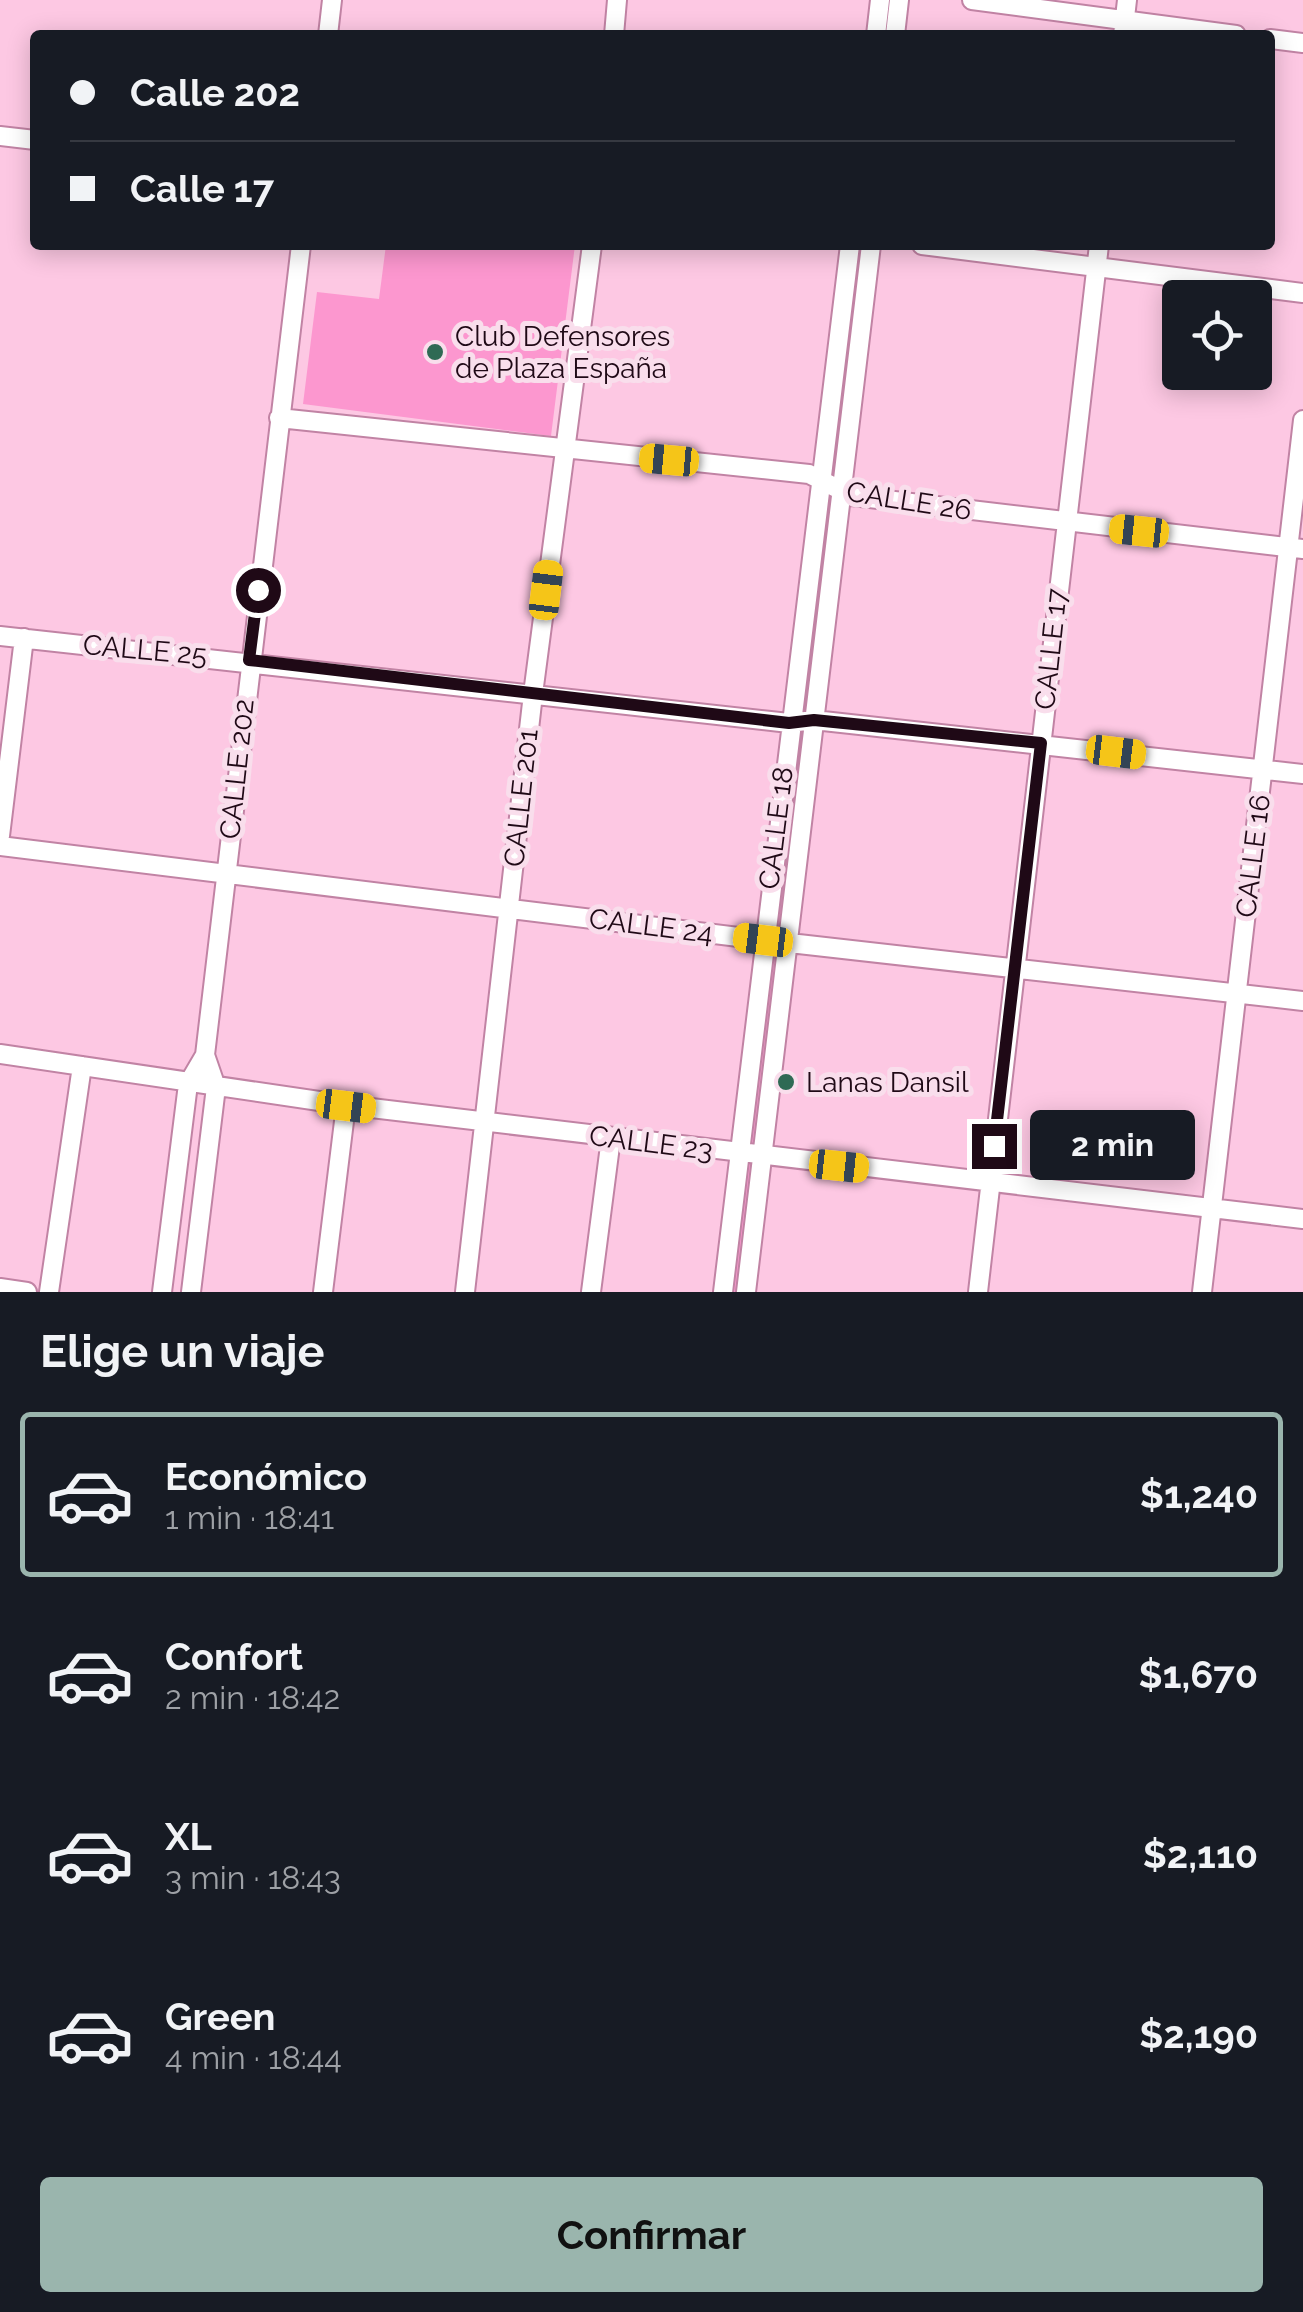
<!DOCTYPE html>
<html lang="es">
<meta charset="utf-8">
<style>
:root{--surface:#171b24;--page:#20242c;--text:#f1f3f6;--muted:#9ea1a6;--line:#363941;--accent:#9ab5ad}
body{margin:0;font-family:Raleway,sans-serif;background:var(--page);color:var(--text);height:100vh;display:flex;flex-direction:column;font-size:38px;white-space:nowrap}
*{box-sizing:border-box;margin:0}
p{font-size:32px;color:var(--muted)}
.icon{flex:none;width:55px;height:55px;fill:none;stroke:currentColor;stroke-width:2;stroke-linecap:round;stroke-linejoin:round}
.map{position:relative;height:1292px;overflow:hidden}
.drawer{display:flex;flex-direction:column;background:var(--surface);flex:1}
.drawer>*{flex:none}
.guide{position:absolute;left:30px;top:30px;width:1245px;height:220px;border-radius:10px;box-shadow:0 5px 25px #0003;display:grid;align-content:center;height:220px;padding:0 40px;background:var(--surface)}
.fabs{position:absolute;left:1162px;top:280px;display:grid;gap:20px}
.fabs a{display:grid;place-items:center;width:110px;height:110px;border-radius:10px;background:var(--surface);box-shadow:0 5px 25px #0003;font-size:50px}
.end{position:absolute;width:45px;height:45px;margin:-22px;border:12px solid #1f0916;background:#fff;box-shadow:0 0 0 5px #fff}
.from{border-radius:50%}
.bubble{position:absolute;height:70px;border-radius:10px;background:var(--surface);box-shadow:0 5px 25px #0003;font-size:32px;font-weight:700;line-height:70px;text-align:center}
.car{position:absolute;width:30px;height:60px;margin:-30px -15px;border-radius:12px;box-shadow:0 0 8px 2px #0007;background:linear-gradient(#f5c518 24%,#345 0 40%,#f5c518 0 76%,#345 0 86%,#f5c518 0)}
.guide b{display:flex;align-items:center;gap:35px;height:95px;font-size:38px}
.guide b+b{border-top:2px solid var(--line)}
.guide i{width:25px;height:25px;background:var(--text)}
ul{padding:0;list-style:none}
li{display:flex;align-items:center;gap:30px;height:165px;margin:0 20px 15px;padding:0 20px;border:5px solid transparent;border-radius:10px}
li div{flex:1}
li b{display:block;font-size:38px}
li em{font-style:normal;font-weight:700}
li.active{border-color:var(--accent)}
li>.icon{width:90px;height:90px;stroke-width:1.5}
h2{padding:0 40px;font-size:45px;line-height:120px}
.action{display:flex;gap:20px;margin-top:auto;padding:20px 40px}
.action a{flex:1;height:115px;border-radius:10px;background:var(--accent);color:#111;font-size:40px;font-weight:700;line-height:115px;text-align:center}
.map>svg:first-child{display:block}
</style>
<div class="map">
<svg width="1303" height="1292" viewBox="0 0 1303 1292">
<rect width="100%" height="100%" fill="#fdc8e3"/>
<!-- green -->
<path fill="#fc97cf" d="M 386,245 L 575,245 L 551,436 L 303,404 L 317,292 L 379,299 Z
M 850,245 L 871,245 L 746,1292 L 723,1292 Z"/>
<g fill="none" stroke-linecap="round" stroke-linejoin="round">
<!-- minor casing -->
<g stroke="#c183a4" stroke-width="22">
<path id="minor" d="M 972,0 L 1236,35
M 328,35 L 332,0
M 614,35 L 617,0
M 876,35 L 880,0
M 895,35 L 899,0
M 1123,35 L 1127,0
M 1270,39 L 1303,43
M 0,136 L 35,140
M 922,245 L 1303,293
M 279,418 L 809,474 L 852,496 L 1303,549
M 0,636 L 789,723 L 814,720 L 1303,774
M 0,836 L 24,638
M 0,846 L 763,940 L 1303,1001
M 0,1054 L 346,1105 L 1303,1219
M 0,1288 L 27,1292
M 49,1292 L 82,1066
M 162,1292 L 188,1084 L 205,1055 L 301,245
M 191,1292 L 216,1087 L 205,1055
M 323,1292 L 346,1105
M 465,1292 L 533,694 L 592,245
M 591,1292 L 611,1138
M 723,1292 L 850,245
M 746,1292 L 871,245
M 978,1292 L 1099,245
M 1202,1292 L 1303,420"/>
</g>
<!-- minor -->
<use href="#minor" stroke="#fff" stroke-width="18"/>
</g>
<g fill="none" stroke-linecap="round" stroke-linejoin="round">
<!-- route -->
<path stroke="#1f0916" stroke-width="12" d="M 258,590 L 249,660 L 789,723 L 814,720 L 1041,743 L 994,1146"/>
</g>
<!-- markers -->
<g fill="#2f6a54" stroke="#f9deec" stroke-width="4">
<circle cx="435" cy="352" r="10"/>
<circle cx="786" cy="1082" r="10"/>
</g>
<g text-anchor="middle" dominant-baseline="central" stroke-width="10" stroke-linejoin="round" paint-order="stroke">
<!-- poi labels -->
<g font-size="28" fill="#1f0916" stroke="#f9deec" text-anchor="start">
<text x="455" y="336">Club Defensores<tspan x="455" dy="32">de Plaza España</tspan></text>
<text x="806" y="1082">Lanas Dansil</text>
</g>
<!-- street labels -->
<g font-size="28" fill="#1f0916" stroke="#f9deec">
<text transform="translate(909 501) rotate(9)">CALLE 26</text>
<text transform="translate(1051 649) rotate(-84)">CALLE 17</text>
<text transform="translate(145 650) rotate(5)">CALLE 25</text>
<text transform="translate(237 769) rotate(-84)">CALLE 202</text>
<text transform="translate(521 798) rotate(-84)">CALLE 201</text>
<text transform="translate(776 828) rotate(-83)">CALLE 18</text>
<text transform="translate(1253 856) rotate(-83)">CALLE 16</text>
<text transform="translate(651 926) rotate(7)">CALLE 24</text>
<text transform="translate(651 1143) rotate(7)">CALLE 23</text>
</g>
</g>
</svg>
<div class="fabs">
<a><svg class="icon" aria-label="locate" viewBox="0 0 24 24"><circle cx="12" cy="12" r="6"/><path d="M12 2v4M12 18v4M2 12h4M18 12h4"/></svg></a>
</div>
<i class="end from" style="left:258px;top:590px"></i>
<i class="end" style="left:994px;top:1146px"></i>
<div class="bubble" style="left:1030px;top:1110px;width:165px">2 min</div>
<i class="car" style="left:669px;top:460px;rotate:275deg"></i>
<i class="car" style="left:1139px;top:531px;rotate:276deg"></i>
<i class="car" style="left:546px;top:590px;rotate:7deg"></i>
<i class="car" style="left:1116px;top:752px;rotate:97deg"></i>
<i class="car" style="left:763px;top:940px;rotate:277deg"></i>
<i class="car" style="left:346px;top:1106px;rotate:97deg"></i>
<i class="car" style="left:839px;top:1166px;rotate:96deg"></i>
<div class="guide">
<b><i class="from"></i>Calle 202</b>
<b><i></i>Calle 17</b>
</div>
</div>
<section class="drawer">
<h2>Elige un viaje</h2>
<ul>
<li class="active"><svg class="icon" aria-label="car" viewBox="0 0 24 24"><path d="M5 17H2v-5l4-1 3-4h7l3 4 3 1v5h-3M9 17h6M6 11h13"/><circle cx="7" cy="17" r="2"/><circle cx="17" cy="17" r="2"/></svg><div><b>Económico</b><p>1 min · 18:41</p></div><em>$1,240</em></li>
<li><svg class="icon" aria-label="car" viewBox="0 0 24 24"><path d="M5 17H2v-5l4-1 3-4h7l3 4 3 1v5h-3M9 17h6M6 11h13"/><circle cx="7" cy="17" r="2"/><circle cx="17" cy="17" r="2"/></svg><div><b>Confort</b><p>2 min · 18:42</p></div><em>$1,670</em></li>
<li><svg class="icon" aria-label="car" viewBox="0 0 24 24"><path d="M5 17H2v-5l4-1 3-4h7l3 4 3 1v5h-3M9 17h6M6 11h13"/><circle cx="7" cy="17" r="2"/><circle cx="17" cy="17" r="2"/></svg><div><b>XL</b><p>3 min · 18:43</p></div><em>$2,110</em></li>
<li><svg class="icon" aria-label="car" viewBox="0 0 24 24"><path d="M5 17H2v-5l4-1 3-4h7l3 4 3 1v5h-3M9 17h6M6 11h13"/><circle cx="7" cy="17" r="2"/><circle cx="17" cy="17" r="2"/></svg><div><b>Green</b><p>4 min · 18:44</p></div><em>$2,190</em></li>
</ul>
<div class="action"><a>Confirmar</a></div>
</section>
